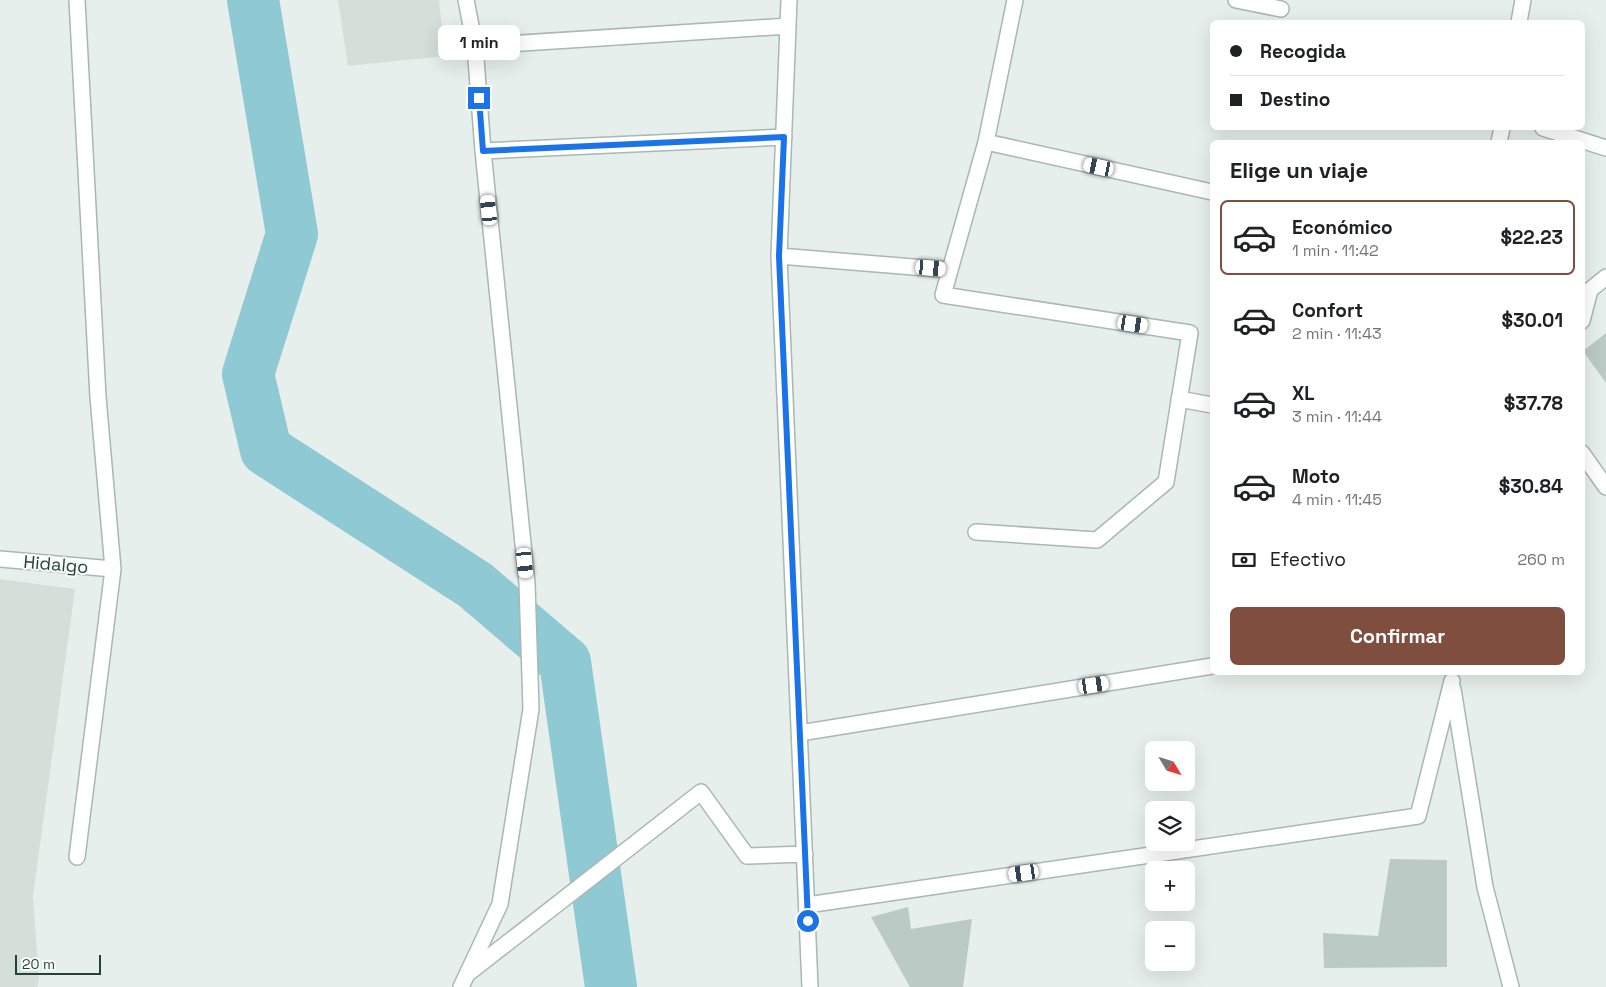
<!DOCTYPE html>
<html lang="es">
<meta charset="utf-8">
<style>
:root{--surface:#fff;--page:#f6f6f6;--text:#202124;--muted:#757577;--line:#e0e0e0;--accent:#7f4e3f}
body{margin:0;font-family:"Space Grotesk",sans-serif;background:var(--page);color:var(--text);height:100vh;display:flex;flex-direction:column;font-size:19px;white-space:nowrap}
*{box-sizing:border-box;margin:0}
p{font-size:16px;color:var(--muted)}
.icon{flex:none;width:28px;height:28px;fill:none;stroke:currentColor;stroke-width:2;stroke-linecap:round;stroke-linejoin:round}
.map{position:relative;flex:1;overflow:hidden}
.sheet{position:absolute;left:1210px;top:140px;width:375px;height:535px;display:flex;flex-direction:column;background:var(--surface);border-radius:8px;box-shadow:0 5px 20px #0002}
.sheet>*{flex:none}
.banner{position:absolute;left:1210px;top:20px;width:375px;height:110px;border-radius:8px;box-shadow:0 5px 20px #0002;display:grid;align-content:center;height:110px;padding:0 20px;background:var(--surface)}
.needle{width:32px;rotate:128deg}
.controls{position:absolute;left:1145px;top:741px;display:grid;gap:10px}
.controls a{display:grid;place-items:center;width:50px;height:50px;border-radius:8px;background:var(--surface);box-shadow:0 5px 20px #0002;font-size:25px}
.scale{position:absolute;left:15px;bottom:12px;width:86px;box-sizing:border-box;padding-left:5px;border:2px solid #24423a;border-top:0;font-size:14px;line-height:18px;white-space:nowrap;color:#24423a;-webkit-text-stroke:4px #f7fbf9;paint-order:stroke}
.end{position:absolute;width:22px;height:22px;margin:-11px;border:6px solid #1a73e8;background:#fff;box-shadow:0 0 0 2px #fff}
.from{border-radius:50%}
.bubble{position:absolute;height:35px;border-radius:8px;background:var(--surface);box-shadow:0 5px 20px #0002;font-size:16px;font-weight:800;line-height:35px;text-align:center}
.car{position:absolute;width:15px;height:30px;margin:-15px -8px;border-radius:6px;box-shadow:0 0 4px 1px #0007;background:linear-gradient(#fff 24%,#345 0 40%,#fff 0 76%,#345 0 86%,#fff 0)}
.banner b{display:flex;align-items:center;gap:18px;height:48px;font-size:19px}
.banner b+b{border-top:1px solid var(--line)}
.banner i{width:12px;height:12px;background:var(--text)}
ul{padding:0;list-style:none}
li{display:flex;align-items:center;gap:15px;height:75px;margin:0 10px 8px;padding:0 10px;border:2px solid transparent;border-radius:8px}
li div{flex:1}
li b{display:block;font-size:19px}
li em{font-style:normal;font-weight:800}
li.active{border-color:var(--accent)}
li>.icon{width:45px;height:45px;stroke-width:1.5}
h2{padding:0 20px;font-size:22px;line-height:60px}
.pay{display:flex;align-items:center;gap:12px;height:55px;padding:0 20px;font-size:19px}
.pay p{margin-inline-start:auto}
.cta{display:flex;gap:10px;margin-top:auto;padding:10px 20px}
.cta a{flex:1;height:58px;border-radius:8px;background:var(--accent);color:#fff;font-size:20px;font-weight:800;line-height:58px;text-align:center}
.map>svg:first-child{display:block}
</style>
<div class="map">
<svg width="1606" height="987" viewBox="0 0 1606 987">
<rect width="100%" height="100%" fill="#e6efeb"/>
<!-- built -->
<path fill="#d4dfda" d="M 338,0 L 439,0 L 445,56 L 348,66 Z
M 0,579 L 75,589 L 33,896 L 39,981 L 37,987 L 0,987 Z"/>
<g fill="none" stroke-linecap="round" stroke-linejoin="round">
<!-- river -->
<path stroke="#8ec9d4" stroke-width="52" d="M 253,0 L 292,234 L 248,374 L 266,450 L 475,585 L 565,662 L 611,987"/>
</g>
<!-- building -->
<path fill="#bbcac4" d="M 1606,333 L 1606,383 L 1583,351 Z
M 1390,859 L 1447,860 L 1447,967 L 1324,968 L 1323,933 L 1378,936 Z
M 908,907 L 911,929 L 972,919 L 963,987 L 910,987 L 871,917 Z"/>
<g fill="none" stroke-linecap="round" stroke-linejoin="round">
<!-- street casing -->
<g stroke="#a8b8b2" stroke-width="18">
<path id="street" d="M 789,0 L 779,256 L 810,987
M 1236,0 L 1281,9
M 1519,22 L 1523,0
M 475,46 L 788,26
M 1543,128 L 1606,148
M 986,142 L 1212,192
M 1499,142 L 1502,128
M 483,151 L 784,137
M 779,256 L 950,270
M 1582,321 L 1590,290 L 1606,277
M 1179,399 L 1212,405
M 1582,453 L 1606,487
M 976,532 L 1097,540 L 1166,482 L 1190,333 L 943,295 L 986,142 L 1015,0
M 0,559 L 113,569
M 1453,689 L 1485,887 L 1511,987
M 800,733 L 1212,666
M 77,857 L 113,569 L 98,397 L 77,0
M 807,905 L 1418,816 L 1452,681
M 470,972 L 701,792 L 747,856 L 805,854
M 461,987 L 500,904 L 531,709 L 527,583 L 483,151 L 475,46 L 466,0"/>
</g>
<!-- street -->
<use href="#street" stroke="#fff" stroke-width="15"/>
</g>
<g fill="none" stroke-linecap="round" stroke-linejoin="round">
<!-- route -->
<path stroke="#1a73e8" stroke-width="6" d="M 479,98 L 483,151 L 784,137 L 779,256 L 808,921"/>
</g>
<g text-anchor="middle" dominant-baseline="central" stroke-width="4" stroke-linejoin="round" paint-order="stroke">
<!-- street labels -->
<g font-size="18" fill="#24423a" stroke="#f7fbf9">
<text transform="translate(56 564) rotate(5)">Hidalgo</text>
</g>
</g>
</svg>
<div class="controls">
<a><svg class="needle" viewBox="-14 -14 28 28"><path d="M0-13l5 13h-10z" fill="#e53935"/><path d="M0 13l5-13h-10z" fill="#757577"/></svg></a>
<a><svg class="icon" aria-label="layers" viewBox="0 0 24 24"><path d="M12 4l9 5-9 5-9-5zM3 14l9 5 9-5"/></svg></a>
<a>+</a>
<a>−</a>
</div>
<div class="scale">20 m</div>
<i class="end from" style="left:808px;top:921px"></i>
<i class="end" style="left:479px;top:98px"></i>
<div class="bubble" style="left:438px;top:25px;width:82px">1 min</div>
<i class="car" style="left:1099px;top:167px;rotate:282deg"></i>
<i class="car" style="left:489px;top:210px;rotate:354deg"></i>
<i class="car" style="left:931px;top:268px;rotate:95deg"></i>
<i class="car" style="left:1133px;top:324px;rotate:99deg"></i>
<i class="car" style="left:525px;top:563px;rotate:174deg"></i>
<i class="car" style="left:1094px;top:685px;rotate:81deg"></i>
<i class="car" style="left:1024px;top:873px;rotate:262deg"></i>
<div class="banner">
<b><i class="from"></i>Recogida</b>
<b><i></i>Destino</b>
</div>
<section class="sheet">
<h2>Elige un viaje</h2>
<ul>
<li class="active"><svg class="icon" aria-label="car" viewBox="0 0 24 24"><path d="M5 17H2v-5l4-1 3-4h7l3 4 3 1v5h-3M9 17h6M6 11h13"/><circle cx="7" cy="17" r="2"/><circle cx="17" cy="17" r="2"/></svg><div><b>Económico</b><p>1 min · 11:42</p></div><em>$22.23</em></li>
<li><svg class="icon" aria-label="car" viewBox="0 0 24 24"><path d="M5 17H2v-5l4-1 3-4h7l3 4 3 1v5h-3M9 17h6M6 11h13"/><circle cx="7" cy="17" r="2"/><circle cx="17" cy="17" r="2"/></svg><div><b>Confort</b><p>2 min · 11:43</p></div><em>$30.01</em></li>
<li><svg class="icon" aria-label="car" viewBox="0 0 24 24"><path d="M5 17H2v-5l4-1 3-4h7l3 4 3 1v5h-3M9 17h6M6 11h13"/><circle cx="7" cy="17" r="2"/><circle cx="17" cy="17" r="2"/></svg><div><b>XL</b><p>3 min · 11:44</p></div><em>$37.78</em></li>
<li><svg class="icon" aria-label="car" viewBox="0 0 24 24"><path d="M5 17H2v-5l4-1 3-4h7l3 4 3 1v5h-3M9 17h6M6 11h13"/><circle cx="7" cy="17" r="2"/><circle cx="17" cy="17" r="2"/></svg><div><b>Moto</b><p>4 min · 11:45</p></div><em>$30.84</em></li>
</ul>
<div class="pay"><svg class="icon" aria-label="cash" viewBox="0 0 24 24"><path d="M3 7h18v10H3z"/><circle cx="12" cy="12" r="2"/></svg>Efectivo<p>260 m</p></div>
<div class="cta"><a>Confirmar</a></div>
</section>
</div>
